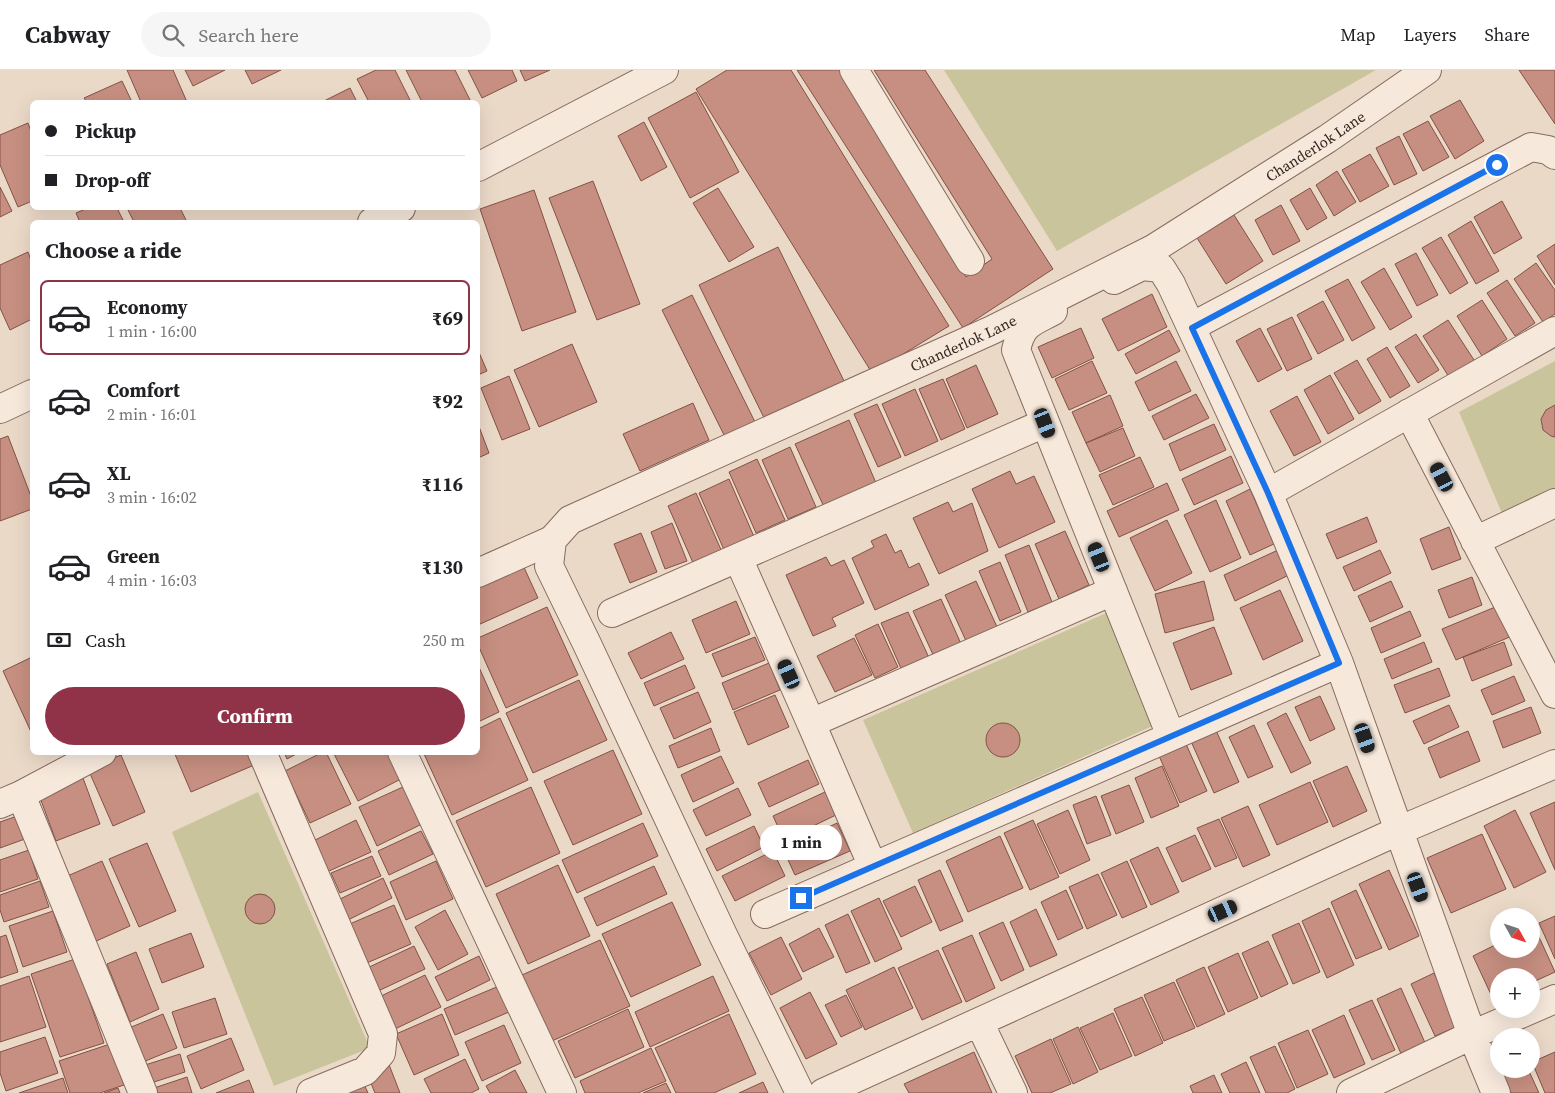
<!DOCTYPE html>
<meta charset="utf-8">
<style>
:root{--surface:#fff;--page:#f6f6f6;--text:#202124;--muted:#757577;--line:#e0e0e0;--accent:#903348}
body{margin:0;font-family:"Source Serif 4",serif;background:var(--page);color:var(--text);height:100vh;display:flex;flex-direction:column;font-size:19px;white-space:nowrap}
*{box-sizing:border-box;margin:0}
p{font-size:16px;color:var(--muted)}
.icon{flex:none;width:28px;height:28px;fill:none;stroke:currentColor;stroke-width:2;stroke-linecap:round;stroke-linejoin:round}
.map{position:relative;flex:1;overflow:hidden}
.sheet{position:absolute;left:30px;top:150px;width:450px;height:535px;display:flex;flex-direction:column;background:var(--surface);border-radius:8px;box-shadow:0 5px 20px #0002}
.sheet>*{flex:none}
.banner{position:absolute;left:30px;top:30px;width:450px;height:110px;border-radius:8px;box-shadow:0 5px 20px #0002;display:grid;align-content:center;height:110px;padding:0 15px;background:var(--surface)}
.needle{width:32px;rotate:130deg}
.controls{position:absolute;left:1490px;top:838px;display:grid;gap:10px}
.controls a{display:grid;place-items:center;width:50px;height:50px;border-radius:50%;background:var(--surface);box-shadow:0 5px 20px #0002;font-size:25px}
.end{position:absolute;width:22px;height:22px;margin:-11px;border:6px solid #1a73e8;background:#fff;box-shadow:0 0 0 2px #fff}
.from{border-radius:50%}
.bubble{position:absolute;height:35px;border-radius:18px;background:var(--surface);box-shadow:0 5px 20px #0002;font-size:16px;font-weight:700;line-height:35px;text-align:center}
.car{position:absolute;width:15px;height:30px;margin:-15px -8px;border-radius:6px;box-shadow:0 0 4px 1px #0007;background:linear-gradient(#222 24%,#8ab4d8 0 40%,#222 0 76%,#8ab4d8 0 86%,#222 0)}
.banner b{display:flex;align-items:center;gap:18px;height:48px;font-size:19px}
.banner b+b{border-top:1px solid var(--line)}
.banner i{width:12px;height:12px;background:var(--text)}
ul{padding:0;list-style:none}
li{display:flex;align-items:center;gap:15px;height:75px;margin:0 10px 8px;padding:0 5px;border:2px solid transparent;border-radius:8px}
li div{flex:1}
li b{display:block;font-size:19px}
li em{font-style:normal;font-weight:700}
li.on{border-color:var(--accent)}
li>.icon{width:45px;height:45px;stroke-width:1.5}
h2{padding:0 15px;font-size:22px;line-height:60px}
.pay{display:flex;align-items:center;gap:12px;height:55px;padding:0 15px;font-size:19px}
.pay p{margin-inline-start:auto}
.cta{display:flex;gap:10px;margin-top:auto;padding:10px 15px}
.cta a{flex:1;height:58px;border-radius:30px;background:var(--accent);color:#fff;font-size:20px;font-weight:700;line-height:58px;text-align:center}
header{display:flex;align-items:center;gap:30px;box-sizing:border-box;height:70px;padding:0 25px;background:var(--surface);border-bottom:1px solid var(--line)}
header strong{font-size:24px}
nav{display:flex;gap:28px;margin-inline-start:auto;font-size:18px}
.search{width:350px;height:45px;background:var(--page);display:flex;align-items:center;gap:12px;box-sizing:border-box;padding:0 18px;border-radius:28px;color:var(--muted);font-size:19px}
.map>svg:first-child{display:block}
</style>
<header>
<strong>Cabway</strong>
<div class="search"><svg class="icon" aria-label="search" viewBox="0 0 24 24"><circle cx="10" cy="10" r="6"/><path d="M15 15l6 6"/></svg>Search here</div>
<nav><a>Map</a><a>Layers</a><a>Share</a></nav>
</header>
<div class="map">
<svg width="1555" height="1023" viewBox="0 0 1555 1023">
<rect width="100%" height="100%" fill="#ebd9c8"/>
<!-- green -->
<path fill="#c9c49c" d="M 944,0 L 1376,0 L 1057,181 Z
M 1555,291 L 1555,422 L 1504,448 L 1459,342 Z
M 1111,541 L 1157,654 L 913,763 L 863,650 Z
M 258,722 L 370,978 L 274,1016 L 172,762 Z"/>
<!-- building -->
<path fill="#c68f81" stroke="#835146" d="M 127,0 L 173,0 L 187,32 L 141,32 Z
M 185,0 L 225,0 L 193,16 Z
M 245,0 L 281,0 L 252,14 Z
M 376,0 L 395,0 L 411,32 L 369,32 L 357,9 Z
M 406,0 L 455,0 L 471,32 L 422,32 Z
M 468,0 L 512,0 L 517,11 L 482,28 Z
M 520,0 L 550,0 L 525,11 Z
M 727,0 L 791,0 L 949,256 L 872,303 L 696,19 Z
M 797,0 L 843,0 L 966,207 L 992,189 L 874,0 L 925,0 L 1053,199 L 963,258 Z
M 1519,0 L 1555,0 L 1555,54 Z
M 122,11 L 132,32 L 87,32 L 84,28 Z
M 350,18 L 357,32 L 322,32 Z
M 696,22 L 739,102 L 690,128 L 648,48 Z
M 1460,30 L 1484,71 L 1455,89 L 1430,46 Z
M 1428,51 L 1449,87 L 1423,101 L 1403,64 Z
M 644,52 L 667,97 L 641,111 L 618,66 Z
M 28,53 L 32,64 L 32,131 L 18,137 L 0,95 L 0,65 Z
M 1399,66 L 1417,104 L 1394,115 L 1376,78 Z
M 1370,84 L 1389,116 L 1360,132 L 1342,100 Z
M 1337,101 L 1356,132 L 1334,146 L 1316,115 Z
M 593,111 L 640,234 L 597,250 L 549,128 Z
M 0,117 L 12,141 L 0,147 Z
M 718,118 L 754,177 L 729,192 L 693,133 Z
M 1310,118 L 1327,148 L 1307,160 L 1290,130 Z
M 534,120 L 576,242 L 522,261 L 480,139 Z
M 1502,131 L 1522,168 L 1494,184 L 1474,147 Z
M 1281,135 L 1300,171 L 1273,185 L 1255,150 Z
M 88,138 L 117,138 L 124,152 L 80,152 L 76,143 Z
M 127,138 L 180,138 L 187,152 L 134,152 Z
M 1234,145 L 1263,191 L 1226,214 L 1197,168 Z
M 1471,151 L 1499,201 L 1476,214 L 1448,165 Z
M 1441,167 L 1468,213 L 1450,224 L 1422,178 Z
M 1555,174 L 1555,215 L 1537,186 Z
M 778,177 L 846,315 L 767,354 L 699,215 Z
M 28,182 L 32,193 L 32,249 L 10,260 L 0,238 L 0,195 Z
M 1416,183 L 1438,225 L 1417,236 L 1395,194 Z
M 1536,193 L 1555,220 L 1555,244 L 1543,252 L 1514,209 Z
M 1384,198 L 1412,247 L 1390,260 L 1361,212 Z
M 1348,209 L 1375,258 L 1352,271 L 1325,221 Z
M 1507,210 L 1535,253 L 1515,266 L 1487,223 Z
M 1152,224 L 1167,257 L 1118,281 L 1102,249 Z
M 692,225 L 755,352 L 725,367 L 662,240 Z
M 1482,230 L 1507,269 L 1482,286 L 1457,246 Z
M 1323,231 L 1344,270 L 1318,284 L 1297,245 Z
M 1292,247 L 1312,289 L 1287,301 L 1267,259 Z
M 1448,250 L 1474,290 L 1449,307 L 1423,266 Z
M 1081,258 L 1094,288 L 1052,308 L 1038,277 Z
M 1260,258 L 1282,299 L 1258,312 L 1236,271 Z
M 1169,260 L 1180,281 L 1136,304 L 1125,284 Z
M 1416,264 L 1439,300 L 1418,313 L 1395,277 Z
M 572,274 L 597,332 L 539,357 L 514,300 Z
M 1387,277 L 1410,316 L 1390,328 L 1367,289 Z
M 478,280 L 487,301 L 478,305 Z
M 1357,290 L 1381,331 L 1359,344 L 1334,303 Z
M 1092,291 L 1107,323 L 1069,340 L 1055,309 Z
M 1176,291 L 1191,321 L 1149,341 L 1135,312 Z
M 976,295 L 998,344 L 967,358 L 946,309 Z
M 1330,305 L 1354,349 L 1328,364 L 1304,320 Z
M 509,306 L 530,359 L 502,370 L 481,318 Z
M 943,309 L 965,359 L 941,370 L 919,319 Z
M 915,319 L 938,371 L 905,386 L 882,334 Z
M 1196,324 L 1209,348 L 1164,370 L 1152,346 Z
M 1110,325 L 1123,356 L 1086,373 L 1072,342 Z
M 1297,326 L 1321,372 L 1294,386 L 1270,341 Z
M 693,333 L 709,370 L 640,401 L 623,364 Z
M 877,334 L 901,387 L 878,397 L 854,344 Z
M 1555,335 L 1555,367 L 1551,366 L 1543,360 L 1541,349 L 1546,340 Z
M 849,350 L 876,413 L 824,437 L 795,374 Z
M 478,354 L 489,383 L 478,388 Z
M 1214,354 L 1226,380 L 1180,401 L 1169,374 Z
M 1123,358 L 1135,386 L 1100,402 L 1086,373 Z
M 8,366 L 32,429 L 32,439 L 0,451 L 0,369 Z
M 790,377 L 816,437 L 788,449 L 762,390 Z
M 1231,386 L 1243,413 L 1194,435 L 1182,409 Z
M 1140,387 L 1154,417 L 1113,435 L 1099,405 Z
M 757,389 L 785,450 L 756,463 L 729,402 Z
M 1010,401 L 1016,414 L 1034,406 L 1055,452 L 999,478 L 972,419 Z
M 729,409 L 755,469 L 725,482 L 699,423 Z
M 1167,413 L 1179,440 L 1119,467 L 1107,441 Z
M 1250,419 L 1274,474 L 1250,485 L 1226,431 Z
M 696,423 L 722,482 L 694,495 L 668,436 Z
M 1216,430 L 1241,488 L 1210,502 L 1184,445 Z
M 948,432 L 953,442 L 972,433 L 988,481 L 939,504 L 913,448 Z
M 1367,447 L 1377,472 L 1337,489 L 1326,464 Z
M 1167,450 L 1192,503 L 1155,521 L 1130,468 Z
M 672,453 L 687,491 L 665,499 L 651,462 Z
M 1449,457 L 1461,489 L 1432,500 L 1420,469 Z
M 1065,461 L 1089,515 L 1059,529 L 1035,474 Z
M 641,463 L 657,502 L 630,513 L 614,474 Z
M 886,464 L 895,483 L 901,480 L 909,498 L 919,493 L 929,515 L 875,540 L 852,488 L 874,477 L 871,471 Z
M 1029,475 L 1052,532 L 1028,542 L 1005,485 Z
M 1278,480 L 1289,505 L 1235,531 L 1224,505 Z
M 1380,480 L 1391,503 L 1354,521 L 1343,497 Z
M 826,487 L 831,496 L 844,490 L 864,533 L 832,548 L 836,556 L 813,566 L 786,505 Z
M 1000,492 L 1021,542 L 1000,551 L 979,501 Z
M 522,493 L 538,528 L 478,555 L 478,514 Z
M 1472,507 L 1482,535 L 1449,548 L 1438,520 Z
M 976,511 L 998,559 L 967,573 L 945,525 Z
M 1204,511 L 1214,550 L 1165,563 L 1155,524 Z
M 1391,511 L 1403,537 L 1370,552 L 1358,526 Z
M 1280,520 L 1303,571 L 1263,590 L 1240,538 Z
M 941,529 L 962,576 L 935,589 L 913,541 Z
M 736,531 L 750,564 L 706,583 L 692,550 Z
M 1500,535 L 1512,566 L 1456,590 L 1442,559 Z
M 547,537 L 578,605 L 506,638 L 478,575 L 478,568 Z
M 1410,541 L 1421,566 L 1381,583 L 1371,558 Z
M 908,542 L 930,590 L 903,603 L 881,553 Z
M 878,554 L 898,597 L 875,608 L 855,565 Z
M 1214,557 L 1232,604 L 1191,620 L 1173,573 Z
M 671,562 L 684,589 L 641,609 L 628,583 Z
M 755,567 L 765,590 L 722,607 L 712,584 Z
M 854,568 L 872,605 L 835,622 L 817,586 Z
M 1424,572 L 1432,592 L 1392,609 L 1384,589 Z
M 1504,572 L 1512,595 L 1472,611 L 1463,587 Z
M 32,587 L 32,664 L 3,601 Z
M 769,593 L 780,620 L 733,640 L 722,613 Z
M 478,595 L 499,642 L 478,652 Z
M 685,595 L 695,618 L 654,636 L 644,613 Z
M 1439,598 L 1450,626 L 1405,643 L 1394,615 Z
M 1514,606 L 1525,631 L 1492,645 L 1481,620 Z
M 579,610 L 607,670 L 533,703 L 506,643 Z
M 698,622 L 711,652 L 674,669 L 660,638 Z
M 775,625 L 789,657 L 748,675 L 734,642 Z
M 1320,626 L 1335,659 L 1310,671 L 1295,637 Z
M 1449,635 L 1459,657 L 1424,674 L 1413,651 Z
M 1531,637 L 1541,663 L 1503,678 L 1493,651 Z
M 1286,643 L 1311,693 L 1291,703 L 1267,653 Z
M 500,648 L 528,710 L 452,745 L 424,684 L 426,682 L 478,682 L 478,659 Z
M986 670a17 17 0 1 1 34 0a17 17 0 1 1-34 0Z
M 1254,655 L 1273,697 L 1248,708 L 1229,667 Z
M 711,658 L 720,681 L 678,698 L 669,676 Z
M 1215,658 L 1239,712 L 1214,723 L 1190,669 Z
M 1468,661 L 1480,691 L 1440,708 L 1428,678 Z
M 1186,674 L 1207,721 L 1180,733 L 1159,686 Z
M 613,680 L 642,744 L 573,775 L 544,711 Z
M 174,682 L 254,682 L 259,693 L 191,722 Z
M 284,682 L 300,682 L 287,689 Z
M 323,682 L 326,682 L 351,734 L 310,753 L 285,701 Z
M 333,682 L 388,682 L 401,709 L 358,731 Z
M 121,685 L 145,742 L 113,756 L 88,699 Z
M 721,686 L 734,713 L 693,732 L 681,705 Z
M 808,690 L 819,714 L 769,737 L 758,713 Z
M 1162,696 L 1179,736 L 1151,748 L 1135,708 Z
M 1347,696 L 1367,741 L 1333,757 L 1313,711 Z
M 83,708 L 100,754 L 56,771 L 39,725 Z
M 1310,712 L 1328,752 L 1277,775 L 1259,735 Z
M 1129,715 L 1144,752 L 1116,764 L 1101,726 Z
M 405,716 L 422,754 L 377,776 L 359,737 Z
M 531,717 L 560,783 L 486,817 L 456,751 Z
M 738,718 L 751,745 L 706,766 L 693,740 Z
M 825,722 L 836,745 L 784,770 L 773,746 Z
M 1096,726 L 1111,765 L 1087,774 L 1073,735 Z
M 1555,732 L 1555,800 L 1530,743 Z
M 1248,736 L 1270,785 L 1243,797 L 1221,748 Z
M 1068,740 L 1090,790 L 1060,804 L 1037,754 Z
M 1515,740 L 1546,802 L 1514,818 L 1484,756 Z
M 17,746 L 25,769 L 0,778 L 0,752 Z
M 1219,749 L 1237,788 L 1215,797 L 1197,758 Z
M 356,750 L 371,782 L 327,802 L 313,771 Z
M 1033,750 L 1059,807 L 1030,820 L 1004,763 Z
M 643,753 L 658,786 L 577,823 L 562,790 Z
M 837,753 L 850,781 L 795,805 L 783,779 Z
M 754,756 L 764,777 L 717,801 L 706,779 Z
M 421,761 L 433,784 L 389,805 L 378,781 Z
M 1482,764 L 1506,819 L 1451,843 L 1427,788 Z
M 1195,765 L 1211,799 L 1182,812 L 1166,778 Z
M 1000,766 L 1023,818 L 968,842 L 946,791 Z
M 147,773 L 176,841 L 139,857 L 109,789 Z
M 1158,777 L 1179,822 L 1151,835 L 1130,790 Z
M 29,780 L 38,809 L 0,822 L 0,790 Z
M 773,781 L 785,806 L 735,831 L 722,806 Z
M 372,786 L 381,806 L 340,823 L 331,803 Z
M 102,791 L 130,856 L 94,872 L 65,807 Z
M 436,791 L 453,829 L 406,850 L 390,812 Z
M 1127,791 L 1147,837 L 1122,848 L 1101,803 Z
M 558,795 L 590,866 L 528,894 L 496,824 Z
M 654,796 L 667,824 L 597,856 L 584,828 Z
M 940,800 L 963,851 L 940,861 L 918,810 Z
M 1389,800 L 1419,866 L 1389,880 L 1359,814 Z
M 1098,804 L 1117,845 L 1087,859 L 1069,817 Z
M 383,808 L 392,828 L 344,852 L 334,832 Z
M 40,811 L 49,837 L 4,852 L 0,840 L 0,825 Z
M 915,816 L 932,852 L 901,867 L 883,831 Z
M 1066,820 L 1083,858 L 1058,870 L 1041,832 Z
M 1356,820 L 1382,878 L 1356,889 L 1331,832 Z
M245 839a15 15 0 1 1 30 0a15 15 0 1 1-30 0Z
M 879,828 L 902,879 L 875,892 L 851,841 Z
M 672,832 L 701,895 L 631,927 L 602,864 Z
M 394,835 L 411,874 L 362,895 L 345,856 Z
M 1329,838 L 1354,895 L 1327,908 L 1302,851 Z
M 1036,839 L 1057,885 L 1030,897 L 1010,852 Z
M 445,840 L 468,884 L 438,900 L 415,857 Z
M 53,841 L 67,882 L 23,897 L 9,856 Z
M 848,844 L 870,893 L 846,903 L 825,855 Z
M 1555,846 L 1555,889 L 1539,853 Z
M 1003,852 L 1024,900 L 1001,911 L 979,863 Z
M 1299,853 L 1320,902 L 1293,914 L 1272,865 Z
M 1534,856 L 1555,902 L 1531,913 L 1531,906 L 1499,906 L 1499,928 L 1494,931 L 1473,886 L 1499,873 L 1499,879 L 1531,879 L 1531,857 Z
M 819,858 L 834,887 L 803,902 L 789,874 Z
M 191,863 L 204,897 L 162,913 L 149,879 Z
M 6,865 L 18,902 L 0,908 L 0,867 Z
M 972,865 L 995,918 L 966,932 L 942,878 Z
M 781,867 L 802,909 L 771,925 L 749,883 Z
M 600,870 L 630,936 L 552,971 L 522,905 Z
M 1268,871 L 1288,914 L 1261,927 L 1242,883 Z
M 414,876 L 425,899 L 376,922 L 365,899 Z
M 938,880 L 962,932 L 922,950 L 898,898 Z
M 136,882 L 159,939 L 130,952 L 107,894 Z
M 1238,883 L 1258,928 L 1228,942 L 1208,897 Z
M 479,886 L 490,910 L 447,931 L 435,907 Z
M 75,889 L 104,973 L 60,987 L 31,904 Z
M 894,897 L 913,938 L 865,960 L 846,920 Z
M 1204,897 L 1225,944 L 1197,957 L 1176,910 Z
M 1434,903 L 1458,956 L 1435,966 L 1411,914 Z
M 425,905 L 441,937 L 395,959 L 379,927 Z
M 29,906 L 46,957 L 0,972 L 0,916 Z
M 713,906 L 729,941 L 650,977 L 635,942 Z
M 1174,912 L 1195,958 L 1164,971 L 1144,925 Z
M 499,916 L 509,942 L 455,965 L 444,939 Z
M 1401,918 L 1426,975 L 1402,986 L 1377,929 Z
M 810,922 L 837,974 L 806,989 L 780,938 Z
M 846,925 L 862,957 L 841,967 L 825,935 Z
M 1142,927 L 1163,973 L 1135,986 L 1114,939 Z
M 215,928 L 227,964 L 184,978 L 172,942 Z
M 1372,930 L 1395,980 L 1372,990 L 1349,940 Z
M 628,939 L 644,977 L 575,1008 L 558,971 Z
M 1113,943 L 1132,986 L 1100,1000 L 1080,958 Z
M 163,944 L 177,978 L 143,992 L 129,958 Z
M 442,944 L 459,985 L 414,1005 L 396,964 Z
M 729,944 L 756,1004 L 714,1023 L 676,1023 L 655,978 Z
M 1344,945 L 1365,994 L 1334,1008 L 1312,960 Z
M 504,955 L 521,993 L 482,1011 L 465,972 Z
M 1078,957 L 1098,1002 L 1073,1014 L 1053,969 Z
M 1308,960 L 1328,1004 L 1297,1018 L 1278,973 Z
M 45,967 L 58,1003 L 6,1021 L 0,1003 L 0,982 Z
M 231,968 L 244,1000 L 201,1019 L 187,986 Z
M 1051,969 L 1071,1014 L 1050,1023 L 1032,1023 L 1015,986 Z
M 110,974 L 124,1015 L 100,1023 L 70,1023 L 59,991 Z
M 1275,976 L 1295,1019 L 1287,1023 L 1266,1023 L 1250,987 Z
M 651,978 L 666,1011 L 638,1023 L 585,1023 L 580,1011 Z
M 974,982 L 992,1023 L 909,1023 L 904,1014 Z
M 1555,982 L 1555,1023 L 1545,1023 L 1532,992 Z
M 180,984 L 185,1002 L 151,1013 L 145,995 Z
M 465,989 L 479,1019 L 471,1023 L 431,1023 L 424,1009 Z
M 388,992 L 400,1023 L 375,1023 L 366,1001 Z
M 1246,992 L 1260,1023 L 1230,1023 L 1221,1004 Z
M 1499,999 L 1528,999 L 1539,1023 L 1511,1023 Z
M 515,1000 L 527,1023 L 490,1023 L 486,1016 Z
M 1214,1005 L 1222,1023 L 1193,1023 L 1190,1016 Z
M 187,1007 L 192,1023 L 149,1023 L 148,1020 Z
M 63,1008 L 68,1023 L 19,1023 Z
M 361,1008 L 368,1023 L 331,1023 Z
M 249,1010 L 254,1023 L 216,1023 Z
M 763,1012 L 768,1023 L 739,1023 Z
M 666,1013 L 671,1023 L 643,1023 Z
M 118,1018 L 120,1023 L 104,1023 Z"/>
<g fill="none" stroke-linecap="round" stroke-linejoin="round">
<!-- minor casing -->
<g stroke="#866b5e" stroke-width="30">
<path id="minor" d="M 854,0 L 970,191
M 1114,210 L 1142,196 L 1161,198 L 1171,214 L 1268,423 L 1339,593 L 1472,965 L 1496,1023
M 1053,241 C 1031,253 1022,253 1016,280 L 1171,666
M 1191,257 L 1531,77 L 1548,80 L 1555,85
M 1409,343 L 1555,624
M 1268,423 L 1555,261
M 1475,471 L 1555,433
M 738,488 L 811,653
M 478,503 L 552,470
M 612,543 L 1045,353
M 262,682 L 383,964 L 381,983 L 365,1001 L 311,1023
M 402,682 L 562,1023
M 21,725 L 143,1023
M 0,734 L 21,725 L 102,682
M 873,797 L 811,653 L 1113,521
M 765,844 L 1339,593
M 979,952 L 1013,1023
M 823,1023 L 1398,761 L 1555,694
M 1351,1023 L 1472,965 L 1555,929"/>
</g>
<!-- tertiary casing -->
<g stroke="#866b5e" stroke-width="30">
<g id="tertiary">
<path d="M 478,97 L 664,0"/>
<path d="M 372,152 L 401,138"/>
<path d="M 0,339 L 32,324"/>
<path id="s1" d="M 800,1023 L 723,865 L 587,574 L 549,496 L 552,470 L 570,450 L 992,260 L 1153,179 L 1327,69 L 1427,0"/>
</g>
</g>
<!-- minor -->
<use href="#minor" stroke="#f6e8db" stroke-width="28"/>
<!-- tertiary -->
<use href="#tertiary" stroke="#f6e8db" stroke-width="28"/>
</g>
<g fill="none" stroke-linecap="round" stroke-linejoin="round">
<!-- route -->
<path stroke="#1a73e8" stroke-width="6" d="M 801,828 L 1339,593 L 1268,423 L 1192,258 L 1497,95"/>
</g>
<g text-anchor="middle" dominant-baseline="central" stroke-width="5" stroke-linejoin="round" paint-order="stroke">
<!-- street labels -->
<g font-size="15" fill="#372721" stroke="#f3e5d7">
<text stroke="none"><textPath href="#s1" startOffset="1472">Chanderlok Lane</textPath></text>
<text stroke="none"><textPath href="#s1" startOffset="1068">Chanderlok Lane</textPath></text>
</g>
</g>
</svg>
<div class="controls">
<a><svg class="needle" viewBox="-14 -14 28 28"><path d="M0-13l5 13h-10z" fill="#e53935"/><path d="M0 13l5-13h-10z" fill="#757577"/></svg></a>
<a>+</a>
<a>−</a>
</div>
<i class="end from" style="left:1497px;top:95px"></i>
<i class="end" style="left:801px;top:828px"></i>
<div class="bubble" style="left:760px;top:755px;width:82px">1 min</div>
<i class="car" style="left:1045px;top:353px;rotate:159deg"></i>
<i class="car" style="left:1442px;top:407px;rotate:332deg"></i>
<i class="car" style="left:1099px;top:487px;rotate:338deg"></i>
<i class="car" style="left:789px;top:604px;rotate:336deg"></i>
<i class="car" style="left:1365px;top:668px;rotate:161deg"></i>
<i class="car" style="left:1418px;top:817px;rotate:160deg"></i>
<i class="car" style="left:1223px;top:841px;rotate:66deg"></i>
<div class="banner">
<b><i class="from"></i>Pickup</b>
<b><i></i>Drop-off</b>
</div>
<section class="sheet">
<h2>Choose a ride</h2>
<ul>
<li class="on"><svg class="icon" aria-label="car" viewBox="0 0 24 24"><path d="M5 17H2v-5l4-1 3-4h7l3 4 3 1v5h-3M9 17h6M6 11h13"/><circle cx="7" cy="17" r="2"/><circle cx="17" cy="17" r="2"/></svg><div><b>Economy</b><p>1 min · 16:00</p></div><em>₹69</em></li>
<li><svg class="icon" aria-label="car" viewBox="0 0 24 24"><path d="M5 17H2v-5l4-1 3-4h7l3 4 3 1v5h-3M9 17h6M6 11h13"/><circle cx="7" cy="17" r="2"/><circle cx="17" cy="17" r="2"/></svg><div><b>Comfort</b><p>2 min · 16:01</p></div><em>₹92</em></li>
<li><svg class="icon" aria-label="car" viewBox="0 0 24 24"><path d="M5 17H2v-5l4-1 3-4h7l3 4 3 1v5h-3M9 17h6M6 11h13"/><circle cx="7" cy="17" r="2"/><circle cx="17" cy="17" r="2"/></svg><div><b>XL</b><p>3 min · 16:02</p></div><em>₹116</em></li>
<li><svg class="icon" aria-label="car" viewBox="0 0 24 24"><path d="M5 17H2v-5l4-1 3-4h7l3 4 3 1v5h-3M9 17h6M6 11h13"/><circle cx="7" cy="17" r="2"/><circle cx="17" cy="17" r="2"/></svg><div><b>Green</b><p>4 min · 16:03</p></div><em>₹130</em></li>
</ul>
<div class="pay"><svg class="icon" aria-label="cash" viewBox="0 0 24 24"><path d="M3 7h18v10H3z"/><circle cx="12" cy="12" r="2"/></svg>Cash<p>250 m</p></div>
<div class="cta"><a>Confirm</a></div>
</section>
</div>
